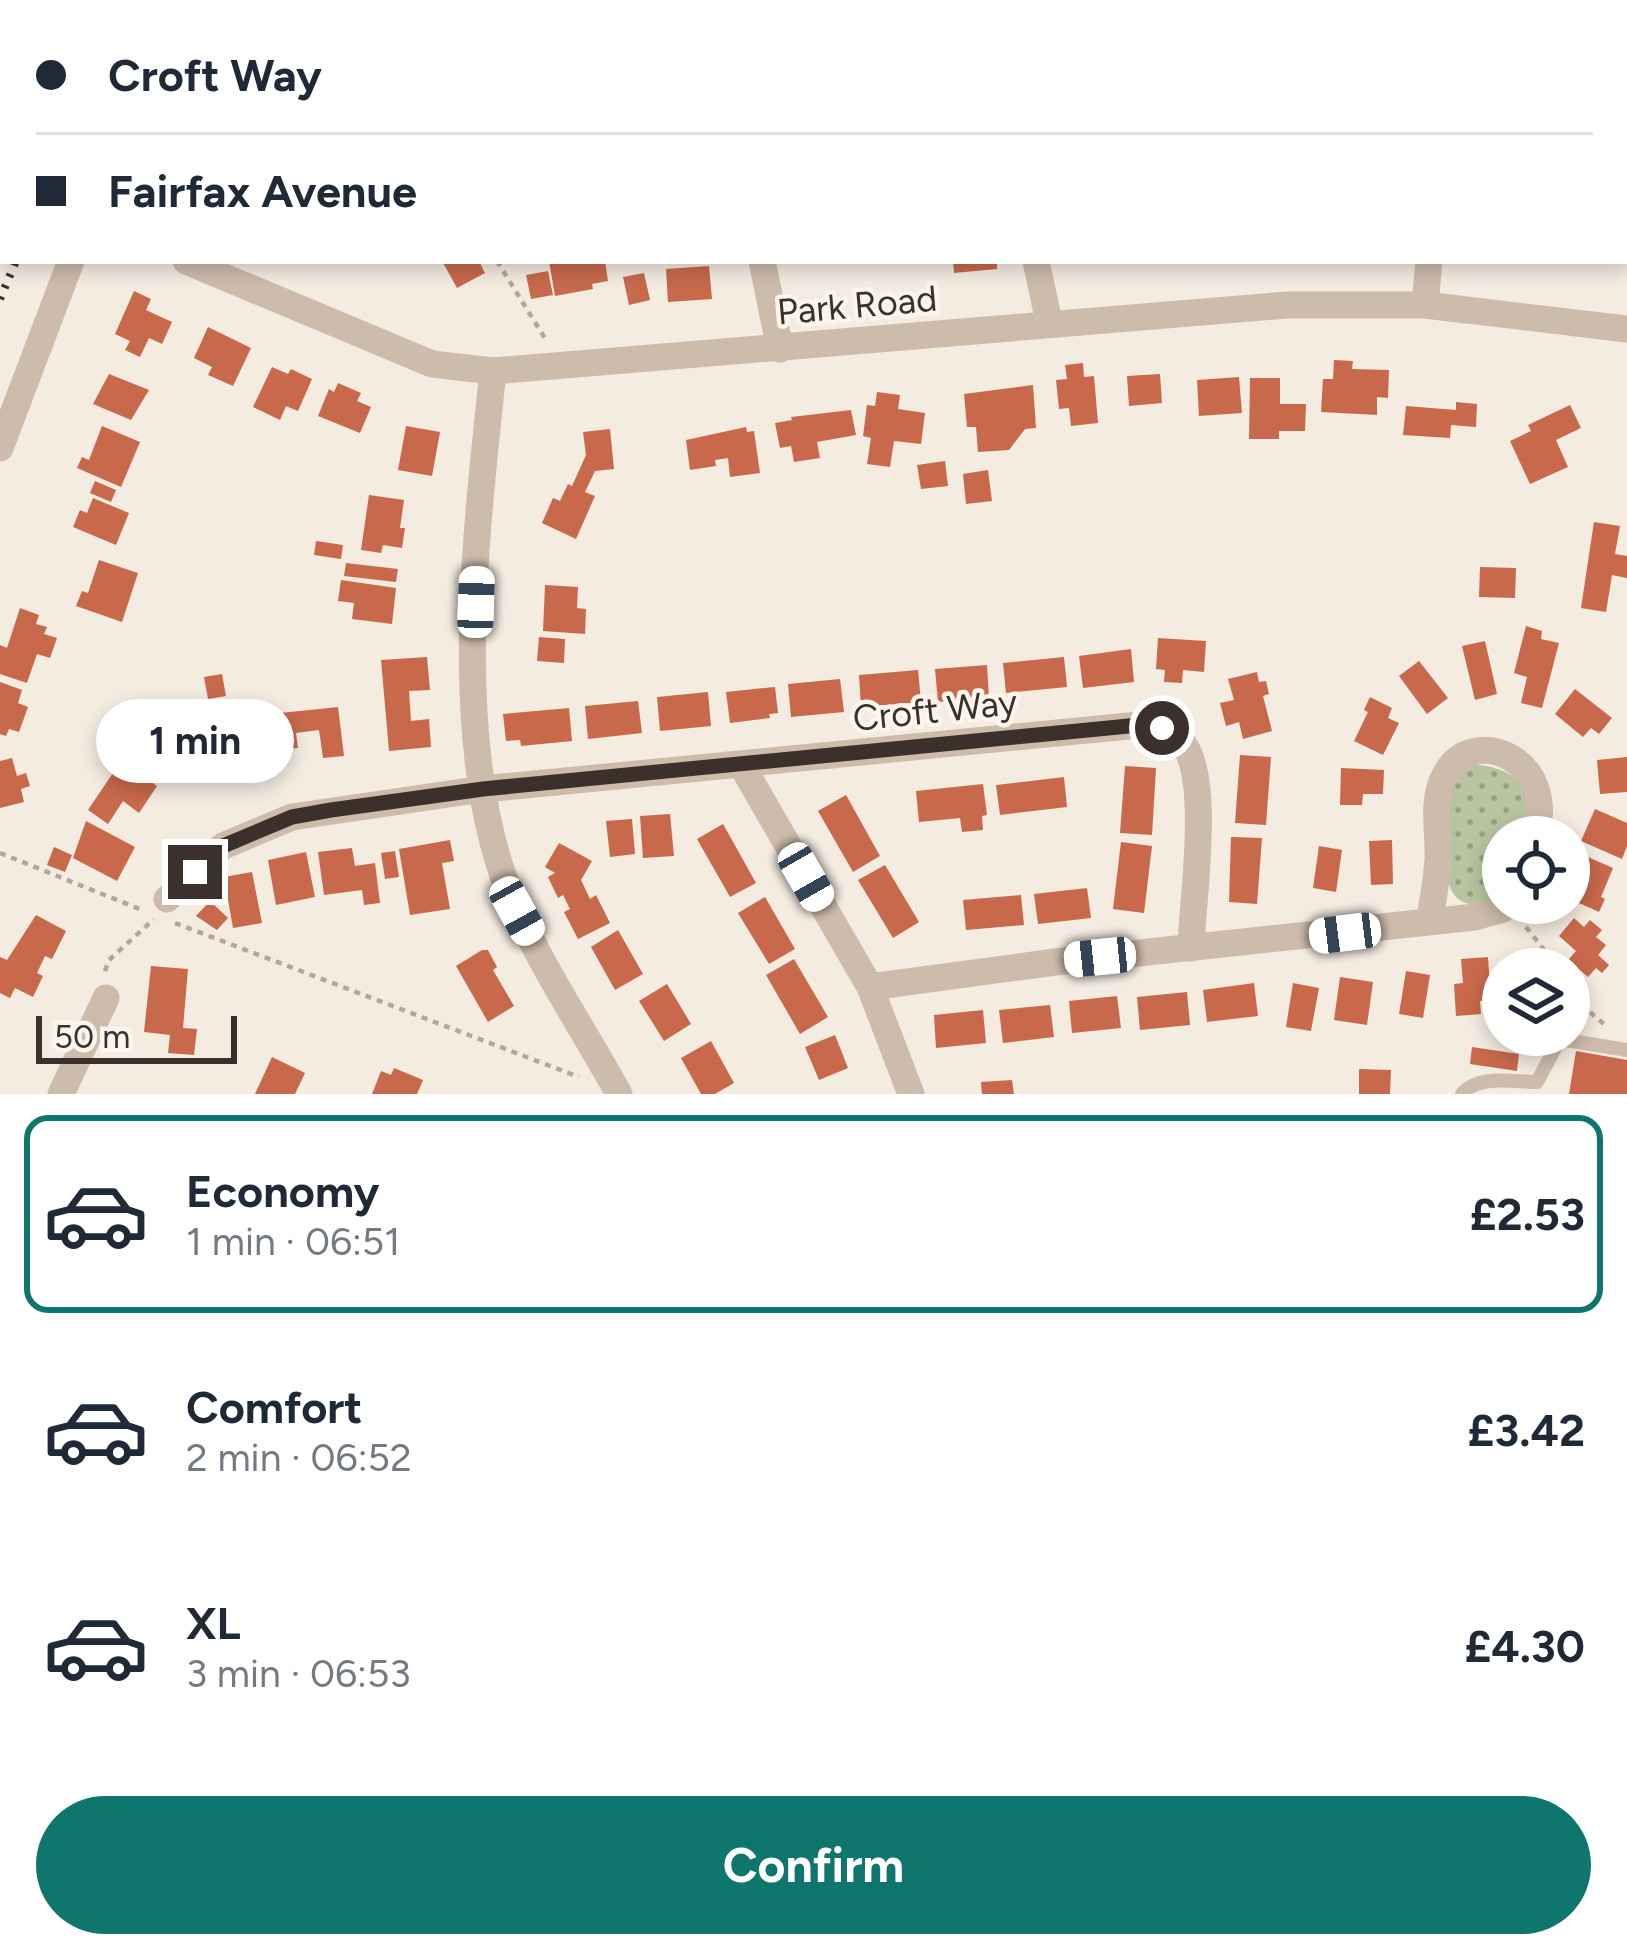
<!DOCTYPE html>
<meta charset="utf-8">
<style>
:root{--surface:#fff;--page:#f2f2f3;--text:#1f2937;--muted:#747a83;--line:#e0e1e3;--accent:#0f766e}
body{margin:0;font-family:Figtree,sans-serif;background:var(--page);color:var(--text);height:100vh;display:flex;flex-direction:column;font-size:45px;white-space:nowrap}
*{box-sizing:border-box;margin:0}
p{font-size:39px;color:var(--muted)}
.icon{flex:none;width:66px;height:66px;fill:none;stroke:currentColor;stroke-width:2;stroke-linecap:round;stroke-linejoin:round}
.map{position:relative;height:1094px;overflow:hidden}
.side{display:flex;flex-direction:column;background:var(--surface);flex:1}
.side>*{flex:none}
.guide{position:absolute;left:0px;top:0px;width:1629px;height:264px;box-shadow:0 6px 18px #0003;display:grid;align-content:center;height:264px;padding:0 36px;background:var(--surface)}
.buttons{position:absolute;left:1482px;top:816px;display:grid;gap:24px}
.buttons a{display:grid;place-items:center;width:108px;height:108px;border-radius:50%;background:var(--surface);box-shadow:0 6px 18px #0003;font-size:60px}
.scale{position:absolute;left:36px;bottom:30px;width:201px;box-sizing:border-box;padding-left:12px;border:6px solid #3b302b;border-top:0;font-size:33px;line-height:42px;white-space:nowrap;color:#3b302b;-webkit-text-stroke:9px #fbf5ee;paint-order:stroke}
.end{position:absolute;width:54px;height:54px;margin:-27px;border:15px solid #3b302b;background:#fff;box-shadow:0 0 0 6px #fff}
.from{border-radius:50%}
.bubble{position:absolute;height:84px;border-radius:42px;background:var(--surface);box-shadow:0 6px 18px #0003;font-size:39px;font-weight:700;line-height:84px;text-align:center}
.car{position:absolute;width:36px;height:72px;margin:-36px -18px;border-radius:15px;box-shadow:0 0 9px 3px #0007;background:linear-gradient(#fff 24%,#345 0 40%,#fff 0 76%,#345 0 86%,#fff 0)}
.guide b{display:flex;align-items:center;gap:42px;height:114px;font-size:45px}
.guide b+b{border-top:3px solid var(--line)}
.guide i{width:30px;height:30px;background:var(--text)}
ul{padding:21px 0 0;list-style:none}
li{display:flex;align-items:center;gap:36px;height:198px;margin:0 24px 18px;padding:0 12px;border:6px solid transparent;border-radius:24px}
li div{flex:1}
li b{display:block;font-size:45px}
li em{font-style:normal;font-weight:700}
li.current{border-color:var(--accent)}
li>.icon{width:108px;height:108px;stroke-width:1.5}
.action{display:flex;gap:24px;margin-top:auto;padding:24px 36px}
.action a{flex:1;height:138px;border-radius:72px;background:var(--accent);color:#fff;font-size:48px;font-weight:700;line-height:138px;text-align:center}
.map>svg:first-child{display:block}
</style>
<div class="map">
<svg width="1627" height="1094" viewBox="0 0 1627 1094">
<defs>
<pattern id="grass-dots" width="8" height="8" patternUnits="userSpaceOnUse" patternTransform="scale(3)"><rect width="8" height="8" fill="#b8c4a0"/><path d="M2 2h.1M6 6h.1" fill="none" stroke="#97a083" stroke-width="1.8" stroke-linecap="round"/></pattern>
</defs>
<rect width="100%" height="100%" fill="#f4ebe1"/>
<!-- grass -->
<path fill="url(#grass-dots)" d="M 1474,765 C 1498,765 1531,778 1530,809 C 1530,817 1523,829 1520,837 L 1503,837 C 1503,852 1505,870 1502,885 C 1496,908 1460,912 1451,889 C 1438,858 1447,807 1456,776 Z"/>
<!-- building -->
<path fill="#c8694b" d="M 442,261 L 479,261 L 485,273 L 457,288 Z
M 549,261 L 605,261 L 608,281 L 592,284 L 593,289 L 555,296 Z
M 953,261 L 997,261 L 997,269 L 954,273 Z
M 709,266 L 712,299 L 668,302 L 666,269 Z
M 548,271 L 553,295 L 531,299 L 526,275 Z
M 644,273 L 650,300 L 629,305 L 623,277 Z
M 134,291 L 151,299 L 146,310 L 172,322 L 162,344 L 149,338 L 140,357 L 125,350 L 130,341 L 115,334 Z
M 208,327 L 251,348 L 233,386 L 208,375 L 212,367 L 194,358 Z
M 1334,360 L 1353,361 L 1352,369 L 1389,370 L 1388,398 L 1377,397 L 1377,415 L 1321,412 L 1323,379 L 1333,379 Z
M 1083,363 L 1084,377 L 1094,376 L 1098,423 L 1071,426 L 1069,408 L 1059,409 L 1056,380 L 1067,379 L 1065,365 Z
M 272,367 L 288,374 L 291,369 L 312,379 L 298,411 L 286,406 L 280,420 L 253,407 Z
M 109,374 L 149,390 L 131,420 L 93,404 Z
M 1160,374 L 1162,403 L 1129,406 L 1127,376 Z
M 1239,377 L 1242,413 L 1199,416 L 1197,380 Z
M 1250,378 L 1280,378 L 1280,404 L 1306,404 L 1305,431 L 1279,431 L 1279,439 L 1249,439 Z
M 338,383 L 361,393 L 357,401 L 371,407 L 360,433 L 318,416 L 329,389 L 334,392 Z
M 1033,385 L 1036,428 L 1025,429 L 1009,450 L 978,452 L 976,427 L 967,427 L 964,394 Z
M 877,392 L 900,395 L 898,409 L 925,413 L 921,444 L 894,441 L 890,467 L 867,464 L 871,438 L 863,436 L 867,405 L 875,406 Z
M 1456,402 L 1477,404 L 1476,427 L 1451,425 L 1450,438 L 1403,435 L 1406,406 L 1456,410 Z
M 1570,405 L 1581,428 L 1556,440 L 1568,467 L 1530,484 L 1510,441 L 1531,431 L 1528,425 Z
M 851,410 L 856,435 L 817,442 L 820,458 L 794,462 L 791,446 L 780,448 L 775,423 L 792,420 L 791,417 Z
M 102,426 L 140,442 L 121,487 L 77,468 L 82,457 L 89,460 Z
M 406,426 L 440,432 L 432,476 L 398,470 Z
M 746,427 L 747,432 L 754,431 L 760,473 L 730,477 L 728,458 L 715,460 L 716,466 L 690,470 L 686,440 Z
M 610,429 L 614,469 L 595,471 L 585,492 L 595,496 L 576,539 L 542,523 L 553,498 L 560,501 L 568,484 L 572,486 L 586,455 L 583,432 Z
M 945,461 L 948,486 L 921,489 L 917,465 Z
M 988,470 L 992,501 L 966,504 L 963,474 Z
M 95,481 L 116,490 L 111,502 L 90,493 Z
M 369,495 L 404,500 L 400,528 L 405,528 L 402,548 L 383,545 L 381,553 L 361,550 Z
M 93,498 L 129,513 L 116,545 L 73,527 L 80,510 L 87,513 Z
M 1594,522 L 1620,526 L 1615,554 L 1627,556 L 1627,578 L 1612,575 L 1606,612 L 1581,608 Z
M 316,541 L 343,545 L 341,559 L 314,555 Z
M 99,560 L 138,573 L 122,622 L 76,606 L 82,591 L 88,593 Z
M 346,563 L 398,569 L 396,582 L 344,576 Z
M 1480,567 L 1516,568 L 1515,598 L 1479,597 Z
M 341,580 L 396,588 L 392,624 L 352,619 L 354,603 L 338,601 Z
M 545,585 L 578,587 L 577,608 L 586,609 L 585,634 L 543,631 Z
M 20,608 L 39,615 L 36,624 L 47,627 L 44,634 L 57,638 L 50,658 L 37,654 L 27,683 L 0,674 L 0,645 L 7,648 Z
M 1526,626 L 1542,631 L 1541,639 L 1559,643 L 1542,708 L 1521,703 L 1527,677 L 1514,673 Z
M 539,637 L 565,639 L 564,663 L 537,661 Z
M 1158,638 L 1206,641 L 1204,672 L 1183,670 L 1182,683 L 1164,682 L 1165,670 L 1156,669 Z
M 1485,641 L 1497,694 L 1475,700 L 1462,646 Z
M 1131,649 L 1134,682 L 1083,688 L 1079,656 Z
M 427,657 L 430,690 L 409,691 L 411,721 L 429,719 L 431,747 L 389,751 L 381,660 Z
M 1064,657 L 1067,687 L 1006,693 L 1003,663 Z
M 1419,661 L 1448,698 L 1427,714 L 1399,676 Z
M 987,665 L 989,698 L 938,702 L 935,669 Z
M 918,670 L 921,702 L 861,707 L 859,675 Z
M 1257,672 L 1259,682 L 1266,681 L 1269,694 L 1263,696 L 1272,731 L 1243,739 L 1239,722 L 1226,726 L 1220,703 L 1234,700 L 1228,679 Z
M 222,674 L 226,696 L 208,699 L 204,677 Z
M 840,679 L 844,712 L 791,717 L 788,684 Z
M 0,682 L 22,690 L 18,703 L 28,707 L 19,732 L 9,729 L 6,736 L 0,734 Z
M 775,687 L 778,713 L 769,714 L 770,718 L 730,723 L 726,692 Z
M 1575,689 L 1612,718 L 1599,734 L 1591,728 L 1583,737 L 1555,714 Z
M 708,692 L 711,726 L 660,731 L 657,697 Z
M 1370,697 L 1392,708 L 1388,718 L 1399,723 L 1383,755 L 1354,741 L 1368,712 L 1364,710 Z
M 638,701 L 642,733 L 588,739 L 585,706 Z
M 261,704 L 269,758 L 235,763 L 227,709 Z
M 181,707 L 196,757 L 164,767 L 156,739 L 137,745 L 130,722 Z
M 338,707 L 344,756 L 323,758 L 319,730 L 296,733 L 298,748 L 276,750 L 271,714 Z
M 569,708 L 572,741 L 521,746 L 520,740 L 506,741 L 503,714 Z
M 1240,755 L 1271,757 L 1266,825 L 1235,823 Z
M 1627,757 L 1627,792 L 1600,794 L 1597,760 Z
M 12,758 L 17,776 L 26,773 L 30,786 L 21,789 L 24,802 L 0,808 L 0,761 Z
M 121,761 L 157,786 L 139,813 L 123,801 L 108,824 L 88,810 Z
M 1125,766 L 1156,768 L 1152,835 L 1120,833 Z
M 1341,768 L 1384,770 L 1383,794 L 1363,794 L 1362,805 L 1340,805 Z
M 1064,777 L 1067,807 L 1000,815 L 996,785 Z
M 983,784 L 987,815 L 982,816 L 983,830 L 962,832 L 960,818 L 919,822 L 916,791 Z
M 846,795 L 880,856 L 853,872 L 818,811 Z
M 1595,809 L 1627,823 L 1627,846 L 1622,859 L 1581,841 Z
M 670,814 L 674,856 L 643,858 L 640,816 Z
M 632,819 L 635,854 L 610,857 L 606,821 Z
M 86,821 L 135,847 L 117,881 L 73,858 Z
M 723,824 L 756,883 L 730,897 L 697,839 Z
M 1231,837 L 1262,838 L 1257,904 L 1229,902 Z
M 450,840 L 454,861 L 442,863 L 450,909 L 410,915 L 399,849 Z
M 1392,840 L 1393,884 L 1371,885 L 1369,841 Z
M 1121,842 L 1152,846 L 1144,913 L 1113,909 Z
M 559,843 L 592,861 L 581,880 L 590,899 L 596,895 L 610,923 L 578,939 L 564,912 L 570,909 L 563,895 L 558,898 L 548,877 L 555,873 L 545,867 Z
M 1319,846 L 1342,850 L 1336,892 L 1313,888 Z
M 54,847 L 72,855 L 65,872 L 47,865 Z
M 352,848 L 355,866 L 375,863 L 380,903 L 364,905 L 362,890 L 324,895 L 318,852 Z
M 395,851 L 399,877 L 385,879 L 381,853 Z
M 306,852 L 315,897 L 276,905 L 268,860 Z
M 1581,854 L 1613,868 L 1601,897 L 1605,899 L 1599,912 L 1579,903 L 1584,891 L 1569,884 L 1569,866 Z
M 885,865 L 919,922 L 893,938 L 858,880 Z
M 252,872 L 262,923 L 233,928 L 224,877 Z
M 1087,888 L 1091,918 L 1038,924 L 1034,894 Z
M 1021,895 L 1024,925 L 966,930 L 963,900 Z
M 765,897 L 795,949 L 769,964 L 738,913 Z
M 210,901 L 228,918 L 217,930 L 196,916 Z
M 36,915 L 66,931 L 52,959 L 45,956 L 37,973 L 43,976 L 33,997 L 15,988 L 10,998 L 0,993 L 0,957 L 7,960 Z
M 1574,918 L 1584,927 L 1590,920 L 1602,930 L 1596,937 L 1606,945 L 1598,955 L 1609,965 L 1602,973 L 1596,968 L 1588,977 L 1568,960 L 1576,951 L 1559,936 Z
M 618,930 L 643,974 L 615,990 L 591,947 Z
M 1534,949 L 1541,969 L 1514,969 L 1510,957 Z
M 482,950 L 488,950 L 497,967 L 493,970 L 514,1006 L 488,1022 L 456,966 Z
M 1488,957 L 1491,1000 L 1480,1001 L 1481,1014 L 1456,1016 L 1454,984 L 1463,983 L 1461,959 Z
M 794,959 L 828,1017 L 800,1034 L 766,975 Z
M 151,966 L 188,969 L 183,1028 L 197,1029 L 194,1055 L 168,1053 L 170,1035 L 144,1032 Z
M 1406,971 L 1430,975 L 1423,1018 L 1399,1014 Z
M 1340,977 L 1373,982 L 1367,1025 L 1334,1020 Z
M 1254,983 L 1258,1016 L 1207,1022 L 1203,990 Z
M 1293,983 L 1319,988 L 1311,1031 L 1286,1027 Z
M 667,984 L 691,1024 L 664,1041 L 639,1001 Z
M 1187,992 L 1190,1025 L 1140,1030 L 1137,997 Z
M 1117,996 L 1121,1028 L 1072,1033 L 1069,1001 Z
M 1050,1005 L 1054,1037 L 1003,1043 L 999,1010 Z
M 983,1010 L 986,1043 L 936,1048 L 934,1015 Z
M 835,1035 L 848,1068 L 819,1080 L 805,1047 Z
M 711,1041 L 734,1083 L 715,1094 L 701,1094 L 681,1058 Z
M 1472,1047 L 1519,1054 L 1517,1071 L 1470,1064 Z
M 1576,1051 L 1627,1060 L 1627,1094 L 1569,1094 Z
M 272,1057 L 305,1073 L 295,1094 L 255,1094 Z
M 394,1068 L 423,1080 L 417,1094 L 372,1094 L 381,1071 L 391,1075 Z
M 1359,1069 L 1391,1070 L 1390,1094 L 1359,1094 Z
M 1012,1080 L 1014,1094 L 982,1094 L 981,1082 Z"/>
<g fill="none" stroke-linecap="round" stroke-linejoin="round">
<!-- path -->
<path stroke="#b9a596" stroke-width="4.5" stroke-dasharray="6 6" stroke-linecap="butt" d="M 387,0 L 387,3
M 497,261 L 546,340
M 0,853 L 142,910
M 175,923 L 579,1077
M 1526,927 L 1559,969
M 105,971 L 109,960 L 154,919
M 1569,983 L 1592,1014 L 1604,1024"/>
<!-- lane -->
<path stroke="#cdbbac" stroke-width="14" d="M 1462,1094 C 1479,1074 1512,1082 1537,1082 L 1560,1039 L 1627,1050"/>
<!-- street -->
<path stroke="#cdbbac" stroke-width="27" d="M 709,0 L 709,3
M 981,0 L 982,3
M 63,3 L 65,0
M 176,3 L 177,0
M 1452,3 L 1452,0
M 186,261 L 432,364 L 493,371 L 1287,305 L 1425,305 L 1627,329
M 762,261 L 780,349
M 1036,261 L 1049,322
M 1425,305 L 1429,261
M 493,371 C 476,534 447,758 517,911 C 546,974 586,1034 619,1094
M 0,448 L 71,261
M 742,766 L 870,987 L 911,1094
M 167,899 L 223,846 L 292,817 L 483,789 L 1139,725 C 1155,727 1170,730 1182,742 C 1212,777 1192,901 1191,948
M 1429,922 C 1433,901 1437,879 1438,858 C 1439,830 1431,800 1445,775 C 1473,722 1560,760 1535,837
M 870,987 L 1055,962 L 1475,917 L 1503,909 L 1509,903
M 61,1094 L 106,998"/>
<!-- rail -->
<path stroke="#3b302b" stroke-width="8" stroke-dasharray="3 9" stroke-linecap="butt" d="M 110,3 L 111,0
M 0,299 L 16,261"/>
</g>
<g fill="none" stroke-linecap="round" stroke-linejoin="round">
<!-- route -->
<path stroke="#3b302b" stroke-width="15" d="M 195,872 L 223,846 L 292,817 L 331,810 L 483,789 L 1139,725 L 1162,728"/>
</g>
<g text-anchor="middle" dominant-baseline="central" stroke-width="9" stroke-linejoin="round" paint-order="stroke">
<!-- street labels -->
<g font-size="36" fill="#3b302b" stroke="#fbf5ee">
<text transform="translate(857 305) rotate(-5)">Park Road</text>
<text transform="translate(935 710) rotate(-6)">Croft Way</text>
</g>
</g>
</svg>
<div class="buttons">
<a><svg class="icon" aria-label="locate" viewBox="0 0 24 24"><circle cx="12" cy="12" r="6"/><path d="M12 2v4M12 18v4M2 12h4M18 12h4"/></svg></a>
<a><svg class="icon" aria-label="layers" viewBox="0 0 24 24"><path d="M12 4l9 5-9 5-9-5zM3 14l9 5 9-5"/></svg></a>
</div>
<div class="scale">50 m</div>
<i class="end from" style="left:1162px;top:728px"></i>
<i class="end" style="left:195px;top:872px"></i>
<div class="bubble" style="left:96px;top:699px;width:198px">1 min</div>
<i class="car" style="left:476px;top:602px;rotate:2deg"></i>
<i class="car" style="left:806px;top:877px;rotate:150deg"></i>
<i class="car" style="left:517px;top:911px;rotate:151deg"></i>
<i class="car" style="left:1345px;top:933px;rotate:263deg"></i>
<i class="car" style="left:1100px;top:957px;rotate:264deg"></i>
<div class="guide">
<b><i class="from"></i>Croft Way</b>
<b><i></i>Fairfax Avenue</b>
</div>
</div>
<section class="side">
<ul>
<li class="current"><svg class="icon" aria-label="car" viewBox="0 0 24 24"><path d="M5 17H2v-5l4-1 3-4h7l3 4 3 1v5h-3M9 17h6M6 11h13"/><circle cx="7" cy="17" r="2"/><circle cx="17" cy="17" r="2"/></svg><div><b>Economy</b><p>1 min · 06:51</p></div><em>£2.53</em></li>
<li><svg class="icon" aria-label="car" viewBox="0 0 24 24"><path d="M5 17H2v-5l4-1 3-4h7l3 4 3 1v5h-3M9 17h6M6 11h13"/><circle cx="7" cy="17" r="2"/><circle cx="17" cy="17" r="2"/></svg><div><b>Comfort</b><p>2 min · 06:52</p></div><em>£3.42</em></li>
<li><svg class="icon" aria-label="car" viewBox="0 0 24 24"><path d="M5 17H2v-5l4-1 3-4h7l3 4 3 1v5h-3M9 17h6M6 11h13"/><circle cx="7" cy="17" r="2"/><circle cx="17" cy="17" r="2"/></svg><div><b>XL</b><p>3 min · 06:53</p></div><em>£4.30</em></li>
</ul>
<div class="action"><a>Confirm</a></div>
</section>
